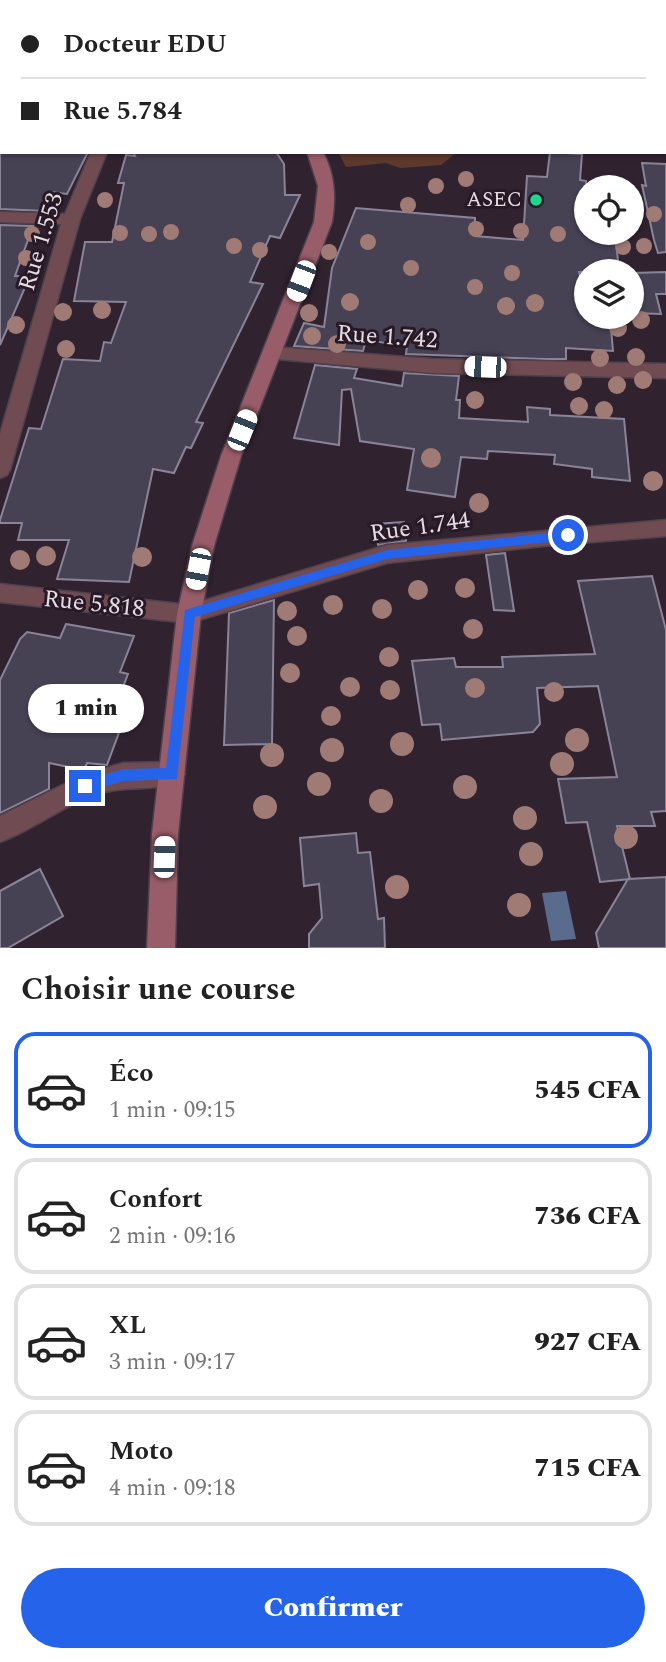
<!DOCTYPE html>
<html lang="fr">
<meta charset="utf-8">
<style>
:root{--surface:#fff;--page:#f6f6f6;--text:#222;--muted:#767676;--line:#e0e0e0;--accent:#2563eb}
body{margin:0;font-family:Spectral,serif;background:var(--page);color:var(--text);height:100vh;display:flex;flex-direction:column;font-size:26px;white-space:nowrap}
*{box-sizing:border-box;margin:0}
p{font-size:23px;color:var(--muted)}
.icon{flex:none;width:38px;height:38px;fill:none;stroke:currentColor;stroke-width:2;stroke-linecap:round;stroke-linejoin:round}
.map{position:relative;height:948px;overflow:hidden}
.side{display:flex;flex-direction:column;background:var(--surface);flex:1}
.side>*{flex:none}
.banner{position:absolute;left:0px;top:0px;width:667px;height:154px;box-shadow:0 2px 5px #0004;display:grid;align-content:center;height:154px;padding:0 21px;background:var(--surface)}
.fabs{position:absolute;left:574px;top:175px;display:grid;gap:14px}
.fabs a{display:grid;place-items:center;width:70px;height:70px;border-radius:50%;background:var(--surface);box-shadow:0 2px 5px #0004;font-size:35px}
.end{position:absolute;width:32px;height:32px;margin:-16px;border:9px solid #2563eb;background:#fff;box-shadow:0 0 0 4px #fff}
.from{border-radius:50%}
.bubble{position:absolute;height:49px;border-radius:24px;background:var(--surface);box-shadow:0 2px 5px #0004;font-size:23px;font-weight:800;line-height:49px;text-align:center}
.car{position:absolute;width:21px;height:42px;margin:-21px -10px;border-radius:9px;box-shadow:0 0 5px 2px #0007;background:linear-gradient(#fff 24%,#345 0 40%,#fff 0 76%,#345 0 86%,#fff 0)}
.banner b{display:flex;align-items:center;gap:24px;height:66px;font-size:26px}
.banner b+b{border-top:2px solid var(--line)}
.banner i{width:18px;height:18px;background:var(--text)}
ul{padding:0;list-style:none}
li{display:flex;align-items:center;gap:21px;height:116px;margin:0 14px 10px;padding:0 7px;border:4px solid var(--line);border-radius:21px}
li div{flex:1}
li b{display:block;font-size:26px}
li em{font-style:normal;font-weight:800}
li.on{border-color:var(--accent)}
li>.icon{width:63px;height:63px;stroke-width:1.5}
h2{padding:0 21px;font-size:32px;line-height:84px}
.action{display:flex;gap:14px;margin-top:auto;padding:14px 21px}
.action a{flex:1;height:80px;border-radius:42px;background:var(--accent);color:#fff;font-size:28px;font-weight:800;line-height:80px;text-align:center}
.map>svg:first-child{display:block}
</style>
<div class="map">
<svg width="666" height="948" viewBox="0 0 666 948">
<rect width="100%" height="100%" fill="#31222f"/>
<!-- green -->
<path fill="#5d392b" d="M 338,152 L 457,152 L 441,165 L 400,168 L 386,163 L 346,167 Z"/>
<!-- water -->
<path fill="#5a6c8d" d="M 566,891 L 576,939 L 551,941 L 542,893 Z"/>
<!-- building -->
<path fill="#464153" stroke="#8a8499" stroke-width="2" d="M 0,152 L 88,152 L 67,194 L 52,192 L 46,211 L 0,209 Z
M 133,152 L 276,152 L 284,164 L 285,195 L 300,195 L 280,238 L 270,236 L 250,282 L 263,284 L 196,422 L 203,423 L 191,448 L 186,447 L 174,473 L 153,469 L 129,582 L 57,579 L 69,540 L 18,540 L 22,523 L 0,523 L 0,520 L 29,428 L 41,429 L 63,359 L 100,361 L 104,342 L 111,343 L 126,302 L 74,301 L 85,242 L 112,242 L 124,183 L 118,183 L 126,155 L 135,156 Z
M 550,152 L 582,154 L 580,180 L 586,181 L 586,233 L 623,233 L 617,251 L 619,271 L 579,272 L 586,299 L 586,317 L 610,317 L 613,351 L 566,348 L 566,359 L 544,359 L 406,354 L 407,346 L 366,340 L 363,351 L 294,346 L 304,323 L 324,327 L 332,268 L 356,208 L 475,218 L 475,236 L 523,240 L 527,176 L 547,177 Z
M 642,163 L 666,164 L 666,252 L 658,253 L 654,240 L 642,185 L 646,186 Z
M 0,225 L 33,226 L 15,276 L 30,276 L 0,345 Z
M 666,272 L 666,294 L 656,294 L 661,314 L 632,313 L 632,273 Z
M 315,365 L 357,369 L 354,378 L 402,386 L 404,373 L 459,376 L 456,400 L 460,400 L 459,418 L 528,422 L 527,407 L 550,409 L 550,415 L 624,419 L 630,481 L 592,477 L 592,469 L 554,464 L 555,455 L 488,451 L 487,459 L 461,457 L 455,497 L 407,490 L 414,449 L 360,441 L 351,389 L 342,390 L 339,445 L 294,438 Z
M 404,522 L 406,541 L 378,545 L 374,524 Z
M 505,553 L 514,611 L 494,610 L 486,555 Z
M 652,576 L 666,630 L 666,811 L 651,812 L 655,826 L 617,826 L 630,879 L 600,882 L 587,822 L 566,823 L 558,779 L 617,777 L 598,686 L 537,688 L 540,724 L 533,732 L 442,740 L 440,724 L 422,725 L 412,661 L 454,658 L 456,667 L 503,667 L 502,657 L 595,654 L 578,581 Z
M 274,600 L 272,744 L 224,745 L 229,613 Z
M 66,624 L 134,636 L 120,672 L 128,674 L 121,692 L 133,695 L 107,765 L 87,763 L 84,770 L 49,763 L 49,789 L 0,813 L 0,680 L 20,639 L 27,632 L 60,638 Z
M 356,833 L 358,853 L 370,852 L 378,919 L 384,918 L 385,948 L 309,948 L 309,934 L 322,918 L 319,884 L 304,886 L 300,838 Z
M 40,869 L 63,916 L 8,948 L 0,948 L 0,891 Z
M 666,877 L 666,948 L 599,948 L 596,933 L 628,879 Z"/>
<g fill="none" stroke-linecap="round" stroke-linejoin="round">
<!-- service casing -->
<g stroke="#4e404c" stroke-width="4">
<path id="service" d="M 532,0 L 543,0 L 542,2 L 531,2 Z
M 665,46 L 666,46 L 666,52 L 665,52 Z"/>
</g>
<!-- minor casing -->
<g stroke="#4e404c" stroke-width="3">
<path id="minor" d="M 233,0 L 249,0 L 231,2 Z
M 656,0 L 666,0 L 666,5 L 665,2 Z
M 0,22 L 2,22 L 2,31 L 0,31 Z
M 665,23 L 666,23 L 666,46 L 665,46 Z
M 91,152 L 107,152 L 80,219 L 10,470 L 7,475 L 0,478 L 0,434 L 61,224 L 0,222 L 0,212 L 65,214 Z
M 273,347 L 433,359 L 666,364 L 666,378 L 433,373 L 266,358 L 263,353 Z
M 666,520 L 666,536 L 543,546 L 387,563 L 189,623 L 0,602 L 0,584 L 189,605 L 387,545 Z
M 172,762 L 181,766 L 185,774 L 181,782 C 154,792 123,784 91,796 C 60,808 32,830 0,842 L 0,816 L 85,774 L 123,763 Z"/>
</g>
<!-- secondary casing -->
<g stroke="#4e404c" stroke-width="3">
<path id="secondary" d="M 129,0 L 143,0 L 145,2 L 130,2 Z
M 307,152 L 323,152 C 335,175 336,197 332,222 L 241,456 L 214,546 L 201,614 L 178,834 L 175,948 L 147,948 L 152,834 L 177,614 L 192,546 L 221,456 L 314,222 L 318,186 Z"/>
</g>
<!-- service -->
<use href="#service" fill="#714b52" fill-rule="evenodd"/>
<!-- minor -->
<use href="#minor" fill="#714b52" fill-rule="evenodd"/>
<!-- secondary -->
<use href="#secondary" fill="#995d69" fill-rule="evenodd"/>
</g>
<!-- trees -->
<g fill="#a07b75">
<circle cx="466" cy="179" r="8"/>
<circle cx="436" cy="186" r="8"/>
<circle cx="105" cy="200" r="8"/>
<circle cx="408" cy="205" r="8"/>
<circle cx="654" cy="214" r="8"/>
<circle cx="476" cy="229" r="8"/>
<circle cx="521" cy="231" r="8"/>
<circle cx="171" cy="232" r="8"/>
<circle cx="120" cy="233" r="8"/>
<circle cx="32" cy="234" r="8"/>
<circle cx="149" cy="234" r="8"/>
<circle cx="558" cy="234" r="8"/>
<circle cx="368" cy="242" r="8"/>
<circle cx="234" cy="246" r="8"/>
<circle cx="644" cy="246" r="8"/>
<circle cx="623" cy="247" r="8"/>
<circle cx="260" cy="250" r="8"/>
<circle cx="329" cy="252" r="8"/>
<circle cx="26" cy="258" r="8"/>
<circle cx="411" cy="268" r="8"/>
<circle cx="512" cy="273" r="8"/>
<circle cx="475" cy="287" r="8"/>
<circle cx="350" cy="302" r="9"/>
<circle cx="535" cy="303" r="9"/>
<circle cx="506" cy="306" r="9"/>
<circle cx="102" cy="310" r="9"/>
<circle cx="63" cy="312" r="9"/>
<circle cx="309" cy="313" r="9"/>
<circle cx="641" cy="320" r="9"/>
<circle cx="16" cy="325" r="9"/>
<circle cx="618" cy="328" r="9"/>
<circle cx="312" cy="336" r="9"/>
<circle cx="337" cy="344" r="9"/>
<circle cx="66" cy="349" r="9"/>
<circle cx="636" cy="357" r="9"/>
<circle cx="600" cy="358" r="9"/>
<circle cx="643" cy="380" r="9"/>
<circle cx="573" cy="382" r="9"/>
<circle cx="617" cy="385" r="9"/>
<circle cx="475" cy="400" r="9"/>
<circle cx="579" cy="406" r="9"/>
<circle cx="604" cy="410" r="9"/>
<circle cx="431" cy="458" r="10"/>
<circle cx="653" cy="481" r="10"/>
<circle cx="479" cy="503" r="10"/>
<circle cx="46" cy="556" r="10"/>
<circle cx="142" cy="557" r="10"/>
<circle cx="20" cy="560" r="10"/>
<circle cx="465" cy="588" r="10"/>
<circle cx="418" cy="590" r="10"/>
<circle cx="333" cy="605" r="10"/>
<circle cx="382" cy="609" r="10"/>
<circle cx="287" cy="611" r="10"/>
<circle cx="473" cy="629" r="10"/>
<circle cx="297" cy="636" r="10"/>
<circle cx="389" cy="657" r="10"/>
<circle cx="290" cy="673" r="10"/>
<circle cx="350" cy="687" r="10"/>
<circle cx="475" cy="688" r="10"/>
<circle cx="390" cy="690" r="10"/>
<circle cx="554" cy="692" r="10"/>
<circle cx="331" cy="716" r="10"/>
<circle cx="577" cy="740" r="12"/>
<circle cx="402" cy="744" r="12"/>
<circle cx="332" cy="750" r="12"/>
<circle cx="272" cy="755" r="12"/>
<circle cx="562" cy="764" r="12"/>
<circle cx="319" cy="784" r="12"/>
<circle cx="465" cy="787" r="12"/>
<circle cx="381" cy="801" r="12"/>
<circle cx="265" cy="807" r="12"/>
<circle cx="525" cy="818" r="12"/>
<circle cx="626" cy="837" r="12"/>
<circle cx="531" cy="854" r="12"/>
<circle cx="397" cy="887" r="12"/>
<circle cx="519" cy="905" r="12"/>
</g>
<!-- route -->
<path fill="#2563eb" d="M 568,531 L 574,535 L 568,540 L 387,559 L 195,617 L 177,779 L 123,781 L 85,792 L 80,791 L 80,782 L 123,769 L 166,768 L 185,610 L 387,550 Z"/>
<!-- markers -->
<circle fill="#17d989" stroke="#271925" stroke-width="2.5" cx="536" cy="200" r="7"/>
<g text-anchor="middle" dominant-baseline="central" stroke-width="6" stroke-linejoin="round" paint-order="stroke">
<!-- far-poi labels -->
<g font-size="21" fill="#e5dbe3" stroke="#271925" text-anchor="end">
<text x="522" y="200">ASEC</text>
</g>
<!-- street labels -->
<g font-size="24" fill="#e5dbe3" stroke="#271925">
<text transform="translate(41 242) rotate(-73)">Rue 1.553</text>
<text transform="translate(387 337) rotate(4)">Rue 1.742</text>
<text transform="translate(420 527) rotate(-8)">Rue 1.744</text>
<text transform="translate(94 604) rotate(6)">Rue 5.818</text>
</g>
</g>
</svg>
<div class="fabs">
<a><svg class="icon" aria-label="locate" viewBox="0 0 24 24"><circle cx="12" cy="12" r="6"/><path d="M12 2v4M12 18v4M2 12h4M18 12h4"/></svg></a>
<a><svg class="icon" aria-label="layers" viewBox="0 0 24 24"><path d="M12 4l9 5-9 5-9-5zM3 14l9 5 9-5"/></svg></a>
</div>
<i class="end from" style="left:568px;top:535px"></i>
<i class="end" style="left:85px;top:786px"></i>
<div class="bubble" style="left:28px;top:684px;width:116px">1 min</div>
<i class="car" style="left:301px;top:281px;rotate:201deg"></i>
<i class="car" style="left:485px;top:367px;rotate:272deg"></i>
<i class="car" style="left:242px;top:430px;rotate:22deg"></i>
<i class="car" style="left:198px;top:569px;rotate:191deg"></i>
<i class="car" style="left:164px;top:857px;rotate:2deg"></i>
<div class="banner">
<b><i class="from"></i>Docteur EDU</b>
<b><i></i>Rue 5.784</b>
</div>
</div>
<section class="side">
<h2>Choisir une course</h2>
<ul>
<li class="on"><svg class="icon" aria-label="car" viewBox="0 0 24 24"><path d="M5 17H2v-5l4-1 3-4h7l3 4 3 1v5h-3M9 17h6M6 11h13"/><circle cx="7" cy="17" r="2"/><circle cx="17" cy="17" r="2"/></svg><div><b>Éco</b><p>1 min · 09:15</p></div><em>545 CFA</em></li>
<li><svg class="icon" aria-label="car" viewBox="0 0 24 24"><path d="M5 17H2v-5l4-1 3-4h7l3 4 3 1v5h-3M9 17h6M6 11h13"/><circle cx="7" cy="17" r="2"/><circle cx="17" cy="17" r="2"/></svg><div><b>Confort</b><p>2 min · 09:16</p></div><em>736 CFA</em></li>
<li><svg class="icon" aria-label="car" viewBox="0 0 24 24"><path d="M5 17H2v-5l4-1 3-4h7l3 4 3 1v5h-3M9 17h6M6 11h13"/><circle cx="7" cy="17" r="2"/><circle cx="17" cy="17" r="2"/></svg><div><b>XL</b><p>3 min · 09:17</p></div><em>927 CFA</em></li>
<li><svg class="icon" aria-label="car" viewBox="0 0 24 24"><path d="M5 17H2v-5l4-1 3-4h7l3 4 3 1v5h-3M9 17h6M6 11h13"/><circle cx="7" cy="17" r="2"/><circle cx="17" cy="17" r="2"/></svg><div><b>Moto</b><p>4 min · 09:18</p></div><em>715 CFA</em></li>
</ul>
<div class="action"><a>Confirmer</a></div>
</section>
